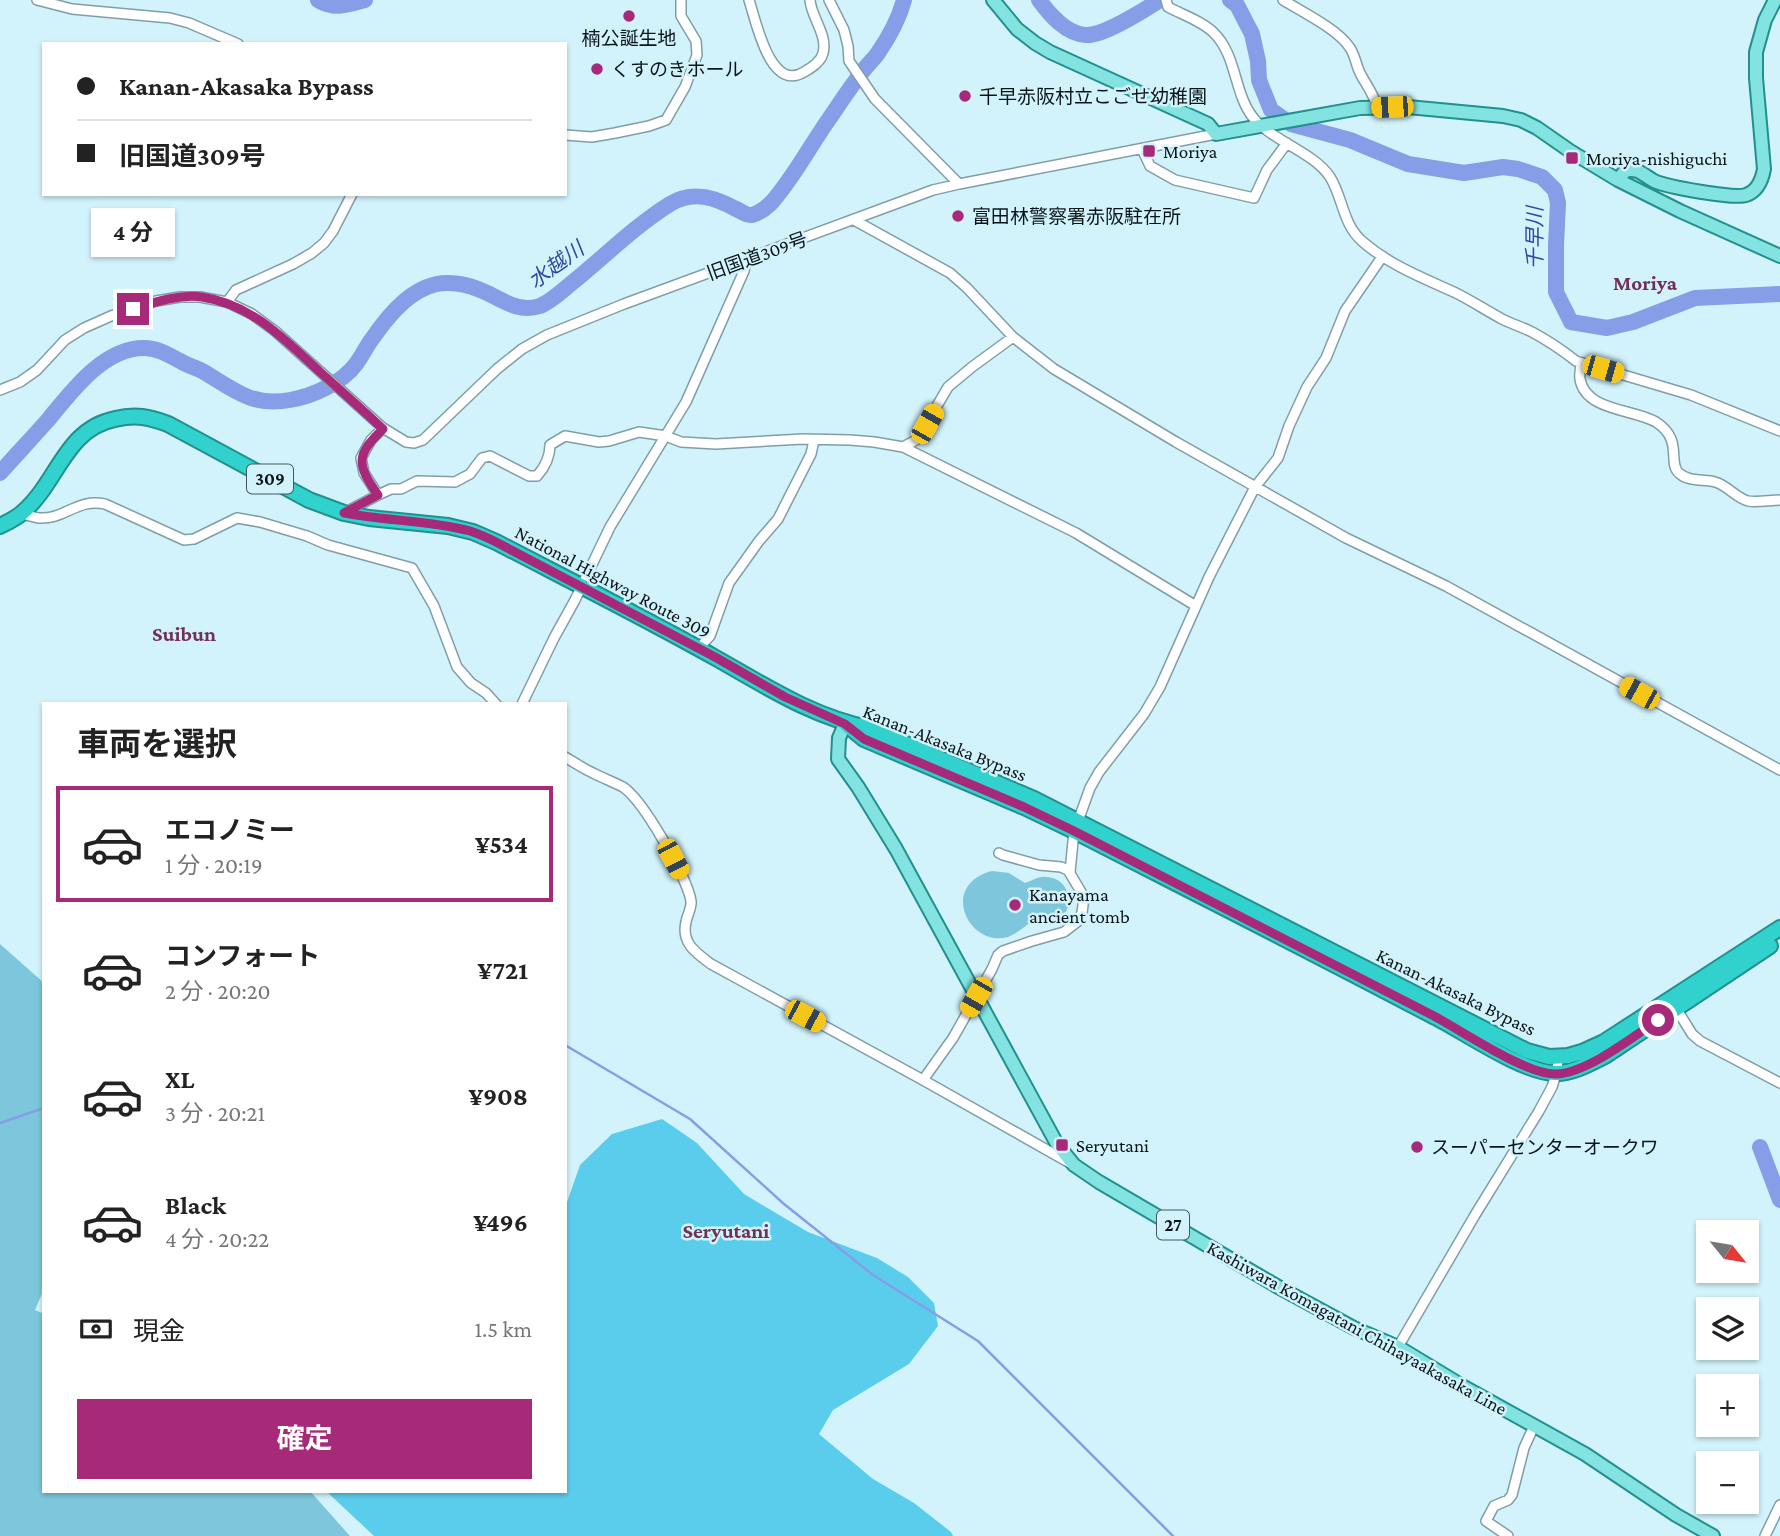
<!DOCTYPE html>
<html lang="ja">
<meta charset="utf-8">
<style>
:root{--surface:#fff;--page:#f2f2f2;--text:#222;--muted:#767676;--line:#e0e0e0;--accent:#a7297a}
body{margin:0;font-family:"Crimson Pro","Noto Sans JP",serif;background:var(--page);color:var(--text);height:100vh;display:flex;flex-direction:column;font-size:26px;white-space:nowrap}
*{box-sizing:border-box;margin:0}
p{font-size:23px;color:var(--muted)}
.icon{flex:none;width:38px;height:38px;fill:none;stroke:currentColor;stroke-width:2;stroke-linecap:round;stroke-linejoin:round}
.map{position:relative;flex:1;overflow:hidden}
.sheet{position:absolute;left:42px;top:702px;width:525px;height:791px;display:flex;flex-direction:column;background:var(--surface);border-radius:0px;box-shadow:0 2px 5px #0004}
.sheet>*{flex:none}
.hud{position:absolute;left:42px;top:42px;width:525px;height:154px;border-radius:0px;box-shadow:0 2px 5px #0004;display:grid;align-content:center;height:154px;padding:0 35px;background:var(--surface)}
.needle{width:46px;rotate:120deg}
.fabs{position:absolute;left:1696px;top:1220px;display:grid;gap:14px}
.fabs a{display:grid;place-items:center;width:63px;height:63px;border-radius:0px;background:var(--surface);box-shadow:0 2px 5px #0004;font-size:35px}
.end{position:absolute;width:32px;height:32px;margin:-16px;border:9px solid #a7297a;background:#fff;box-shadow:0 0 0 4px #fff}
.from{border-radius:50%}
.bubble{position:absolute;height:49px;border-radius:0px;background:var(--surface);box-shadow:0 2px 5px #0004;font-size:23px;font-weight:700;line-height:49px;text-align:center}
.car{position:absolute;width:21px;height:42px;margin:-21px -10px;border-radius:9px;box-shadow:0 0 5px 2px #0007;background:linear-gradient(#f5c518 24%,#345 0 40%,#f5c518 0 76%,#345 0 86%,#f5c518 0)}
.hud b{display:flex;align-items:center;gap:24px;height:66px;font-size:26px}
.hud b+b{border-top:2px solid var(--line)}
.hud i{width:18px;height:18px;background:var(--text)}
ul{padding:0;list-style:none}
li{display:flex;align-items:center;gap:21px;height:116px;margin:0 14px 10px;padding:0 21px;border:4px solid transparent;border-radius:0px}
li div{flex:1}
li b{display:block;font-size:26px}
li em{font-style:normal;font-weight:700}
li.current{border-color:var(--accent)}
li>.icon{width:63px;height:63px;stroke-width:1.5}
h2{padding:0 35px;font-size:32px;line-height:84px}
.pay{display:flex;align-items:center;gap:18px;height:77px;padding:0 35px;font-size:26px}
.pay p{margin-inline-start:auto}
.button{display:flex;gap:14px;margin-top:auto;padding:14px 35px}
.button a{flex:1;height:80px;border-radius:0px;background:var(--accent);color:#fff;font-size:28px;font-weight:700;line-height:80px;text-align:center}
.map>svg:first-child{display:block}
</style>
<div class="map">
<svg width="1780" height="1536" viewBox="0 0 1780 1536">
<rect width="100%" height="100%" fill="#d3f3fc"/>
<!-- green -->
<path fill="#7dc6db" d="M 992,871 L 1009,873 L 1025,883 C 1032,881 1038,876 1046,877 C 1080,878 1076,935 1032,922 C 1024,926 1017,934 1008,937 C 969,948 938,885 992,871 Z
M 0,944 L 44,983 L 44,1289 L 35,1310 L 44,1314 L 44,1491 L 310,1491 L 350,1536 L 0,1536 Z"/>
<!-- forest -->
<path fill="#5bcdec" d="M 662,1119 L 697,1143 L 744,1194 L 808,1232 L 877,1258 L 908,1277 L 934,1303 L 938,1326 L 909,1364 L 833,1410 L 819,1434 L 873,1479 L 914,1503 L 951,1532 L 953,1536 L 374,1536 L 326,1491 L 565,1491 L 565,1208 L 580,1165 L 612,1134 Z"/>
<g fill="none" stroke-linecap="round" stroke-linejoin="round">
<!-- stream -->
<path stroke="#859ee7" stroke-width="2.5" d="M 565,1045 L 690,1119 L 784,1204 L 873,1275 L 978,1341 L 1173,1536
M 0,1123 L 44,1108"/>
<!-- river -->
<path stroke="#859ee7" stroke-width="16" d="M 318,0 C 335,10 347,5 365,0
M 1039,0 C 1050,15 1066,34 1086,35 C 1104,36 1144,10 1160,0
M 1230,0 L 1237,5 L 1252,34 L 1258,61 L 1259,80 L 1271,110 L 1291,124 L 1350,140 L 1408,164 L 1464,173 L 1503,167 L 1518,169 L 1542,177 L 1555,190 L 1558,203 L 1556,245 L 1556,292 L 1571,322 L 1607,328 L 1633,322 L 1695,298 L 1780,294
M 0,473 C 16,455 32,438 48,420 C 71,392 103,348 144,348 C 159,348 170,356 182,362 C 189,366 197,368 204,372 C 234,390 252,407 290,400 C 313,396 342,383 356,364 C 362,356 366,347 372,339 C 386,319 404,296 427,287 C 445,279 468,284 485,292 C 503,300 518,313 540,306 C 552,301 563,290 573,282 C 605,256 635,226 670,204 C 692,190 715,197 736,209 C 741,211 747,216 752,215 C 760,213 767,207 772,202 C 794,177 810,146 829,119 C 840,103 851,86 863,71 C 868,64 874,59 878,53 C 889,37 899,18 904,0
M 1760,1147 L 1780,1200"/>
<!-- minor casing -->
<g stroke="#819ea7" stroke-width="12">
<path id="minor" d="M 37,0 L 72,9 L 170,18 L 189,23 L 238,44
M 749,0 C 756,21 770,93 804,72 C 811,68 821,62 823,53 C 828,35 811,17 810,0
M 829,0 L 844,30 L 848,46 L 849,61 L 875,99 L 959,184
M 1166,0 L 1168,7 C 1183,15 1202,21 1214,33 C 1239,58 1233,99 1258,123 C 1277,142 1315,154 1330,177 C 1343,197 1342,224 1363,242 C 1391,266 1423,278 1456,293 C 1472,301 1487,311 1502,319 C 1512,324 1522,327 1532,332 C 1547,340 1562,350 1576,361 L 1691,395 L 1780,431
M 1283,0 C 1302,12 1338,29 1350,48 C 1355,55 1356,65 1360,73 C 1366,85 1374,94 1377,107
M 565,135 L 592,137 L 615,133 L 649,126 L 666,120 L 685,87 L 697,55 L 696,41 L 681,16 L 681,0
M 1142,149 L 1150,166 L 1175,180 L 1254,198 L 1267,170 L 1287,143
M 854,220 L 950,273 L 967,288 L 1013,337 L 1054,369 L 1176,442 L 1346,538 L 1446,586 L 1780,770
M 227,302 L 236,290 L 293,264 L 312,253 L 324,243 L 333,231 L 352,194
M 1581,363 C 1581,368 1579,374 1580,379 C 1585,411 1634,409 1656,422 C 1684,440 1667,463 1679,473 C 1688,482 1704,479 1715,482 C 1727,485 1736,498 1748,501 C 1757,503 1770,500 1780,500
M 0,390 L 20,382 L 37,370 L 65,340 L 84,328 L 111,316 L 156,301 L 180,297 L 200,297 L 227,302 L 252,314 L 275,331 L 383,428 L 406,442 L 414,443 L 423,440 L 497,369 L 522,349 L 547,335 L 624,304 L 933,190 L 959,184 L 1216,134
M 903,447 L 916,440 L 920,435 L 948,387 L 972,367 L 1013,337
M 378,495 L 391,489 L 401,489 L 417,481 L 455,482 L 470,474 L 482,458 L 490,456 L 529,476 L 537,476 C 545,467 550,458 550,445 L 565,436 L 599,442 L 609,441 L 639,432 L 666,436 L 681,442 L 716,444 L 803,439 L 850,440 L 874,442 L 903,447 L 1076,533 L 1196,606
M 344,513 L 378,495 L 364,473 L 361,458 L 371,440 L 383,428
M 22,514 C 27,515 33,517 39,518 C 64,520 77,498 105,504 L 184,540 L 194,539 L 237,518 L 260,522 L 307,536 L 328,545 L 412,568 L 434,606 L 457,667 L 471,683 L 486,693 L 496,704
M 698,649 L 710,636 L 729,583 L 759,541 L 778,519 L 811,454 L 814,440
M 522,704 L 554,638 L 575,600 L 610,527 L 686,402 L 744,271 L 746,260
M 565,757 C 575,763 584,769 593,773 C 603,778 613,782 623,787 C 643,800 687,877 691,901 C 692,908 687,915 686,922 C 681,943 696,953 711,964 L 923,1080 L 1070,1163
M 1078,821 L 1090,788 L 1099,772 L 1144,714 L 1160,687 L 1209,577 L 1255,487 L 1278,458 L 1289,426 L 1307,387 L 1326,358 L 1345,311 L 1382,257
M 1070,872 L 1074,831
M 1676,1008 L 1692,1034 L 1700,1041 L 1780,1083
M 923,1080 L 953,1038 L 992,969 L 998,955 L 1003,951 L 1032,941 L 1064,932 L 1077,922 L 1082,913 L 1084,897 L 1068,870 L 1061,867 L 1039,865 L 1003,855 L 999,853
M 1398,1347 L 1475,1215 L 1539,1111 L 1552,1087 L 1556,1074 L 1559,1056
M 1508,1536 L 1486,1521 L 1494,1506 L 1508,1500 L 1512,1495 L 1524,1448 L 1534,1426
M 1765,1536 L 1780,1505"/>
</g>
<!-- major casing -->
<g stroke="#238f8e" stroke-width="16">
<path id="major" d="M 993,0 L 1017,29 L 1035,43 L 1050,52 L 1208,124 L 1216,134 L 1360,108 L 1408,107 L 1503,116 L 1521,120 L 1537,128 L 1570,151 L 1618,180 L 1680,211 L 1780,256
M 1618,180 L 1625,171 C 1638,167 1643,175 1654,181 C 1667,187 1734,199 1746,195 C 1758,191 1762,180 1764,169 L 1756,78 L 1756,52 L 1765,20 L 1775,0
M 845,724 L 839,738 L 838,759 L 858,787 L 896,849 L 1057,1144 L 1074,1165 L 1099,1182 L 1280,1288 L 1354,1328 L 1398,1347 L 1464,1387 L 1585,1454 L 1676,1515 L 1713,1536"/>
</g>
<!-- highway casing -->
<g stroke="#238f8e" stroke-width="18">
<path id="highway" d="M 0,526 C 8,522 17,518 23,512 C 58,482 65,429 115,419 C 136,414 149,417 168,424 L 309,500 L 344,513 L 369,518 L 448,526 L 473,532 L 496,542 C 569,580 643,617 714,657 C 764,685 812,717 869,728 L 1034,799 L 1527,1051 L 1549,1057 L 1568,1056 L 1582,1052 L 1604,1042 L 1780,928
M 846,724 L 864,739 L 1024,807 L 1074,831 C 1195,893 1316,954 1435,1017 C 1465,1032 1523,1073 1555,1073 C 1572,1074 1591,1063 1605,1056 L 1770,946"/>
</g>
<!-- minor -->
<use href="#minor" stroke="#fff" stroke-width="9"/>
<!-- major -->
<use href="#major" stroke="#83e3e1" stroke-width="12"/>
<!-- highway -->
<use href="#highway" stroke="#31d1cd" stroke-width="14"/>
</g>
<g fill="none" stroke-linecap="round" stroke-linejoin="round">
<!-- route -->
<path stroke="#a7297a" stroke-width="9" d="M 133,309 C 155,302 179,294 202,297 C 251,304 284,339 319,371 C 340,390 362,409 383,429 C 356,455 356,464 378,495 L 344,513 C 386,521 429,520 470,531 C 479,534 488,538 496,542 L 715,657 L 785,697 L 845,724 L 864,739 L 1024,807 L 1074,831 C 1194,892 1313,954 1432,1015 C 1461,1030 1526,1075 1556,1074 C 1587,1073 1633,1037 1658,1020"/>
</g>
<!-- markers -->
<g fill="#a7297a" stroke="#d3f3fc" stroke-width="2.5">
<circle cx="629" cy="16" r="7"/>
<circle cx="597" cy="69" r="7"/>
<circle cx="965" cy="96" r="7"/>
<rect x="1142" y="144" width="14" height="14" rx="3.5"/>
<rect x="1565" y="151" width="14" height="14" rx="3.5"/>
<circle cx="958" cy="216" r="7"/>
<circle cx="1015" cy="905" r="7"/>
<rect x="1055" y="1138" width="14" height="14" rx="3.5"/>
<circle cx="1417" cy="1147" r="7"/>
</g>
<g text-anchor="middle" dominant-baseline="central" stroke-width="5" stroke-linejoin="round" paint-order="stroke">
<!-- shield labels -->
<g fill="#d3f3fc" stroke="#46585d" stroke-width="2">
<rect x="247" y="464.5" width="46" height="29" rx="5"/>
<rect x="1157" y="1210.5" width="32" height="29" rx="5"/>
</g>
<g font-size="18" font-weight="bold" fill="#0a1519">
<text x="270" y="479">309</text>
<text x="1173" y="1225">27</text>
</g>
<!-- poi labels -->
<g font-size="19" fill="#0a1519" stroke="#d3f3fc" text-anchor="start">
<text x="629" y="38" text-anchor="middle">楠公誕生地</text>
<text x="611" y="69">くすのきホール</text>
<text x="979" y="96">千早赤阪村立こごせ幼稚園</text>
<text x="1163" y="151">Moriya</text>
<text x="1586" y="158">Moriya-nishiguchi</text>
<text x="972" y="216">富田林警察署赤阪駐在所</text>
<text x="1029" y="894">Kanayama<tspan x="1029" dy="22">ancient tomb</tspan></text>
<text x="1076" y="1145">Seryutani</text>
<text x="1431" y="1147">スーパーセンターオークワ</text>
</g>
<!-- street labels -->
<g font-size="19" fill="#0a1519" stroke="#d3f3fc">
<text transform="translate(757 256) rotate(-20)">旧国道309号</text>
<text transform="translate(613 582) rotate(28)">National Highway Route 309</text>
<text transform="translate(945 743) rotate(22)">Kanan-Akasaka Bypass</text>
<text transform="translate(1456 992) rotate(26)">Kanan-Akasaka Bypass</text>
<text transform="translate(1357 1328) rotate(29)">Kashiwara Komagatani Chihayaakasaka Line</text>
</g>
<!-- water labels -->
<g font-size="21" font-style="italic" fill="#33489e" stroke="#d3f3fc">
<text transform="translate(1535 238) rotate(-90)">千早川</text>
<text transform="translate(556 265) rotate(-36)">水越川</text>
</g>
<!-- neighbourhood labels -->
<g font-size="21" font-weight="bold" fill="#6f3155" stroke="#d3f3fc">
<text x="1645" y="283">Moriya</text>
<text x="184" y="634">Suibun</text>
<text x="726" y="1231">Seryutani</text>
</g>
</g>
</svg>
<div class="fabs">
<a><svg class="needle" viewBox="-14 -14 28 28"><path d="M0-13l5 13h-10z" fill="#e53935"/><path d="M0 13l5-13h-10z" fill="#767676"/></svg></a>
<a><svg class="icon" aria-label="layers" viewBox="0 0 24 24"><path d="M12 4l9 5-9 5-9-5zM3 14l9 5 9-5"/></svg></a>
<a>+</a>
<a>−</a>
</div>
<i class="end from" style="left:1658px;top:1020px"></i>
<i class="end" style="left:133px;top:309px"></i>
<div class="bubble" style="left:91px;top:208px;width:84px">4 分</div>
<i class="car" style="left:1392px;top:107px;rotate:268deg"></i>
<i class="car" style="left:1603px;top:369px;rotate:106deg"></i>
<i class="car" style="left:927px;top:424px;rotate:30deg"></i>
<i class="car" style="left:1639px;top:693px;rotate:299deg"></i>
<i class="car" style="left:673px;top:859px;rotate:152deg"></i>
<i class="car" style="left:976px;top:997px;rotate:210deg"></i>
<i class="car" style="left:805px;top:1016px;rotate:118deg"></i>
<div class="hud">
<b><i class="from"></i>Kanan-Akasaka Bypass</b>
<b><i></i>旧国道309号</b>
</div>
<section class="sheet">
<h2>車両を選択</h2>
<ul>
<li class="current"><svg class="icon" aria-label="car" viewBox="0 0 24 24"><path d="M5 17H2v-5l4-1 3-4h7l3 4 3 1v5h-3M9 17h6M6 11h13"/><circle cx="7" cy="17" r="2"/><circle cx="17" cy="17" r="2"/></svg><div><b>エコノミー</b><p>1 分 · 20:19</p></div><em>¥534</em></li>
<li><svg class="icon" aria-label="car" viewBox="0 0 24 24"><path d="M5 17H2v-5l4-1 3-4h7l3 4 3 1v5h-3M9 17h6M6 11h13"/><circle cx="7" cy="17" r="2"/><circle cx="17" cy="17" r="2"/></svg><div><b>コンフォート</b><p>2 分 · 20:20</p></div><em>¥721</em></li>
<li><svg class="icon" aria-label="car" viewBox="0 0 24 24"><path d="M5 17H2v-5l4-1 3-4h7l3 4 3 1v5h-3M9 17h6M6 11h13"/><circle cx="7" cy="17" r="2"/><circle cx="17" cy="17" r="2"/></svg><div><b>XL</b><p>3 分 · 20:21</p></div><em>¥908</em></li>
<li><svg class="icon" aria-label="car" viewBox="0 0 24 24"><path d="M5 17H2v-5l4-1 3-4h7l3 4 3 1v5h-3M9 17h6M6 11h13"/><circle cx="7" cy="17" r="2"/><circle cx="17" cy="17" r="2"/></svg><div><b>Black</b><p>4 分 · 20:22</p></div><em>¥496</em></li>
</ul>
<div class="pay"><svg class="icon" aria-label="cash" viewBox="0 0 24 24"><path d="M3 7h18v10H3z"/><circle cx="12" cy="12" r="2"/></svg>現金<p>1.5 km</p></div>
<div class="button"><a>確定</a></div>
</section>
</div>
